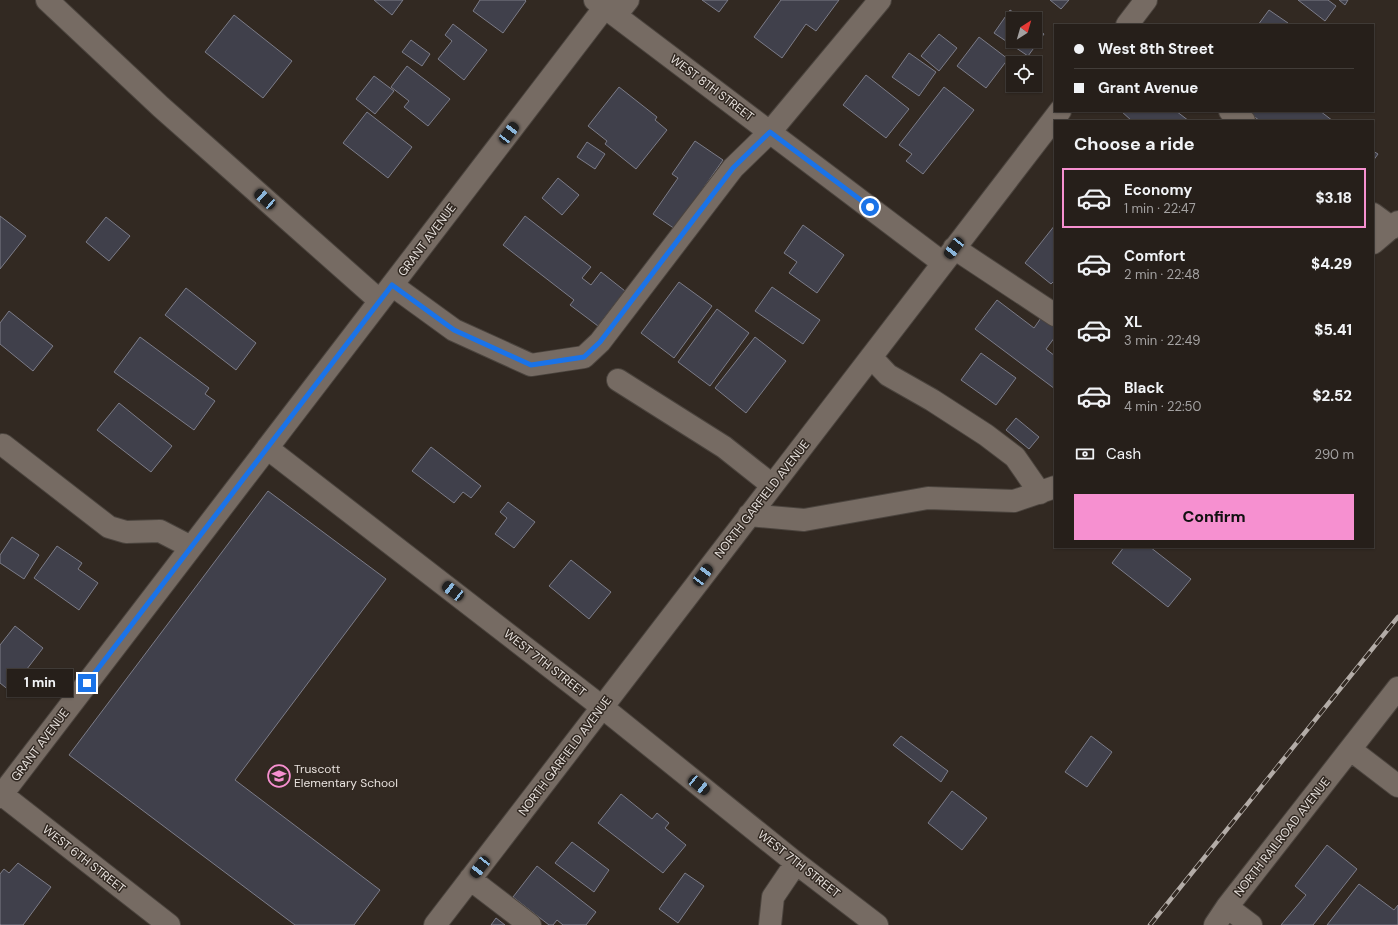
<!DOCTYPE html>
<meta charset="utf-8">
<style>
:root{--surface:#261f1a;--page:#2e2723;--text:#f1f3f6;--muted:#a4a2a2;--line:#423d39;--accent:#f690d0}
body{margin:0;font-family:"DM Sans",sans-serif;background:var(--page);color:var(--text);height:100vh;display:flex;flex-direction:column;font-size:15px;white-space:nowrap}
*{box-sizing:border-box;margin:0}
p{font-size:13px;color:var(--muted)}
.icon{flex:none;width:22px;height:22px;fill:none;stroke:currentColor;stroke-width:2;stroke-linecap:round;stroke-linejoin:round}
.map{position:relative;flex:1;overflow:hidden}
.side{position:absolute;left:1054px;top:120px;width:320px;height:428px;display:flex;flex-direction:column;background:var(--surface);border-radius:0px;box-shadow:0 1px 3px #0004,0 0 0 1px var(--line)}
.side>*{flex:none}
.hud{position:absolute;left:1054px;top:24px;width:320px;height:88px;border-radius:0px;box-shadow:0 1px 3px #0004,0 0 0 1px var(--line);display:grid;align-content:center;height:88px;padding:0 20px;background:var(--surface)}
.needle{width:26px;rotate:37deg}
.buttons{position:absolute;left:1006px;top:12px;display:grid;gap:8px}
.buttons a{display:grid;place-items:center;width:36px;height:36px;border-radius:0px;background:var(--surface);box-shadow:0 1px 3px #0004,0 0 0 1px var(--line);font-size:20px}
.end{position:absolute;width:18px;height:18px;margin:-9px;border:5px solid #1a73e8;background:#fff;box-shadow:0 0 0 2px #fff}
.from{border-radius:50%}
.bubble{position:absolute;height:28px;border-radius:0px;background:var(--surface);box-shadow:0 1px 3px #0004,0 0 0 1px var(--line);font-size:13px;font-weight:800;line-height:28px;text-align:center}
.car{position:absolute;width:12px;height:24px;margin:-12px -6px;border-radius:5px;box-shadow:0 0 3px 1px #0007;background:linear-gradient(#222 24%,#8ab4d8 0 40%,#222 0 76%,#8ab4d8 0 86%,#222 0)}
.hud b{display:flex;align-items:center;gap:14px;height:38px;font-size:15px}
.hud b+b{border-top:1px solid var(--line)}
.hud i{width:10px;height:10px;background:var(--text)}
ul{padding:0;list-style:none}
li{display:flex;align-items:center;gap:12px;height:60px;margin:0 8px 6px;padding:0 12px;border:2px solid transparent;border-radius:0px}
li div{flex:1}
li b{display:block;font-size:15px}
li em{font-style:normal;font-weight:800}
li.on{border-color:var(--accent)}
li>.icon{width:36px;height:36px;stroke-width:1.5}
h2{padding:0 20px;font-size:18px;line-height:48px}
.pay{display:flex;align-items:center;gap:10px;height:44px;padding:0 20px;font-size:15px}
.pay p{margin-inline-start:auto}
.button{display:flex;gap:8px;margin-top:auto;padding:8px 20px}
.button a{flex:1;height:46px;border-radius:0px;background:var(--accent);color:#111;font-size:16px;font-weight:800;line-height:46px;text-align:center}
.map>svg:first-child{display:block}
</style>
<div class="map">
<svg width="1398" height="925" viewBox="0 0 1398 925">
<rect width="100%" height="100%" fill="#322922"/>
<!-- building -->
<path fill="#40404b" stroke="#7c7c88" d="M 374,0 L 403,0 L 392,15 Z
M 480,0 L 525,0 L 526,1 L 503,33 L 473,11 Z
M 702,0 L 728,0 L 719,12 Z
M 781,0 L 839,0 L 816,31 L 806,24 L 782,58 L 754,37 Z
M 1050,0 L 1069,0 L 1061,9 Z
M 1298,0 L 1328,0 L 1336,6 L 1325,21 Z
M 1339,0 L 1348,0 L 1345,5 Z
M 1010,10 L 1023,19 L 1013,19 L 1013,41 L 1035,41 L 1035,28 L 1044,34 L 1028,56 L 994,33 Z
M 1269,10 L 1288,23 L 1287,25 L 1258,25 Z
M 234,15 L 292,61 L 263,98 L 205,52 Z
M 453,24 L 487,50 L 464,80 L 438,59 L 452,41 L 445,35 Z
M 939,34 L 957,48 L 939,71 L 921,56 Z
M 979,37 L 1008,59 L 986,88 L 957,66 Z
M 411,40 L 430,54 L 422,66 L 402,52 Z
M 909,53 L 936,72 L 919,96 L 892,77 Z
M 407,66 L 450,99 L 428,126 L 404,107 L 409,101 L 391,87 Z
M 866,75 L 909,109 L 886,138 L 843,105 Z
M 374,76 L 394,91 L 375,114 L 356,99 Z
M 619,87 L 657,117 L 655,120 L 667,130 L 636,169 L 605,144 L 607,141 L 588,126 Z
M 944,87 L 974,110 L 923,174 L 906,161 L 912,154 L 899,145 Z
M 1121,111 L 1176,111 L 1189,121 L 1132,121 Z
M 1247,111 L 1320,111 L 1333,121 L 1260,121 Z
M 367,112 L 412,147 L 388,178 L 343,143 Z
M 695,141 L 723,160 L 675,229 L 653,214 L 678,178 L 672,174 Z
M 587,142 L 605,154 L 595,169 L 577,157 Z
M 1373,151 L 1378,154 L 1373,161 Z
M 558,178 L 579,195 L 562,215 L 542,198 Z
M 0,216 L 26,236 L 0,269 Z
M 525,216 L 591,267 L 582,278 L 591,285 L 601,272 L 625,291 L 598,326 L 570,305 L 574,300 L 503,245 Z
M 106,217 L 130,236 L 109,261 L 86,242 Z
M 803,225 L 844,255 L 817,293 L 789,273 L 797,262 L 784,253 Z
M 1055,225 L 1055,280 L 1051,284 L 1025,263 Z
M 679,282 L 712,306 L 674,358 L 641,333 Z
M 772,287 L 820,320 L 803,344 L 755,311 Z
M 186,288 L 256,343 L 236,370 L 165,315 Z
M 997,300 L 1034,328 L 1043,315 L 1055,324 L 1055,337 L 1046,349 L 1055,356 L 1055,389 L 975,329 Z
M 717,309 L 749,333 L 710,386 L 678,362 Z
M 9,311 L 53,346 L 33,371 L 0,344 L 0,323 Z
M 140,337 L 209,388 L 205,394 L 215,401 L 194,430 L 114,372 Z
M 755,337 L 786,361 L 746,413 L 715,388 Z
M 981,353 L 1016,378 L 996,405 L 961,380 Z
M 119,403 L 172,446 L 151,472 L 97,430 Z
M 1016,418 L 1039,437 L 1029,449 L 1006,430 Z
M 431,447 L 481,486 L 471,498 L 463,492 L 454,503 L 412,471 Z
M 268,491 L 386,579 L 235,780 L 380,890 L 354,925 L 295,925 L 69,755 Z
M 508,502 L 535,522 L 514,548 L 495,534 L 507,518 L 500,512 Z
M 12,537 L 39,555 L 24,579 L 0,563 L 0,555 Z
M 57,546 L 82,563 L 78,569 L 98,583 L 79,610 L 34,578 Z
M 1124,547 L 1150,547 L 1191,579 L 1168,607 L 1112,563 Z
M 571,560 L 611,592 L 589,619 L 549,586 Z
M 15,626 L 43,648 L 10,691 L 0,683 L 0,645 Z
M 901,736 L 948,771 L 941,782 L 893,745 Z
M 1091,736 L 1112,752 L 1087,787 L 1065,772 Z
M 952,791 L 987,818 L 962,850 L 928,823 Z
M 621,794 L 652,819 L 657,813 L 669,823 L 665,828 L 686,845 L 663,873 L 598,823 Z
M 572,842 L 609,870 L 594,892 L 555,863 Z
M 1327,845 L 1357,869 L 1313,925 L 1281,925 L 1306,895 L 1295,886 Z
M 18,863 L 51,887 L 23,925 L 1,925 L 0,924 L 0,874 L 4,869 L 9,873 Z
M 537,866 L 596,912 L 586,925 L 563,925 L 557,920 L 553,925 L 549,925 L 513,897 Z
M 685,873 L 704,886 L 678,923 L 659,909 Z
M 1359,884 L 1394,910 L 1398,905 L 1398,925 L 1327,925 Z
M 496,918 L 505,925 L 491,925 Z"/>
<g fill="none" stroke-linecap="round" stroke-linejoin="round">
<!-- minor casing -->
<g stroke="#4b443e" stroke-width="24">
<path id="minor" d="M 47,0 L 161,107 L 380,301
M 595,0 L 943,263
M 616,15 L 628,0
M 1127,25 L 1146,0
M 1230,111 L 1244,121
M 1373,214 L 1392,228
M 1373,243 L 1398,222
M 954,248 L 1055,315
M 392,285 L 454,330 L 531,365 L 584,357 L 600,342 L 733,168 L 770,132 L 880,0
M 871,357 L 888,375 L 932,400 L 986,435 L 1015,457 L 1040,493
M 618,380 L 724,447 L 772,485
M 3,445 L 109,527 L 126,532 L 160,531 L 191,547
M 267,448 L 602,707 L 796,863 L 877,925
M 749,515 L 804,520 L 928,498 L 1014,501 L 1055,487
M 1351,750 L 1398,786
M 0,793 L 169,925
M 0,797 L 605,7
M 470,879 L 530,925
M 1227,907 L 1251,925
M 435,925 L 1060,111
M 770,925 L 773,897 L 796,863
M 1215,925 L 1227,907 L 1398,688"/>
</g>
<!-- minor -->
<use href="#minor" stroke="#766b63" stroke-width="22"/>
<!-- rail casing -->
<g stroke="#b3aca7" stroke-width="4.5">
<path id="rail" d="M 1150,925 L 1398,617"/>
</g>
<!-- rail -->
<use href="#rail" stroke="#322922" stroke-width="3" stroke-dasharray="9" stroke-linecap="butt"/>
</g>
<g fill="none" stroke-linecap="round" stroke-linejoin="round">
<!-- route -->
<path stroke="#1a73e8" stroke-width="5" d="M 87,683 L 392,285 L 454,330 L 531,365 L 584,357 L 600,342 L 733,168 L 770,132 L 870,207"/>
</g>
<!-- icons -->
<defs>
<g id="school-ring" transform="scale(1.15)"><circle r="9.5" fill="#322922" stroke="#f690d0" stroke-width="1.5"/><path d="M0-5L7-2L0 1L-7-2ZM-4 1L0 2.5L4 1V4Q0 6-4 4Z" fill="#f690d0"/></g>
</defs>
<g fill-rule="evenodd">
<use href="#school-ring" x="279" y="776"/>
</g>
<g text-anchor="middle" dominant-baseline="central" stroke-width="3" stroke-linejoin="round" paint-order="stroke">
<!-- street labels -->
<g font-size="12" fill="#e8e2de" stroke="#322922">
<text transform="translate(712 88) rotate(37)">WEST 8TH STREET</text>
<text transform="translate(427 240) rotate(-53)">GRANT AVENUE</text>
<text transform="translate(762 499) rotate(-52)">NORTH GARFIELD AVENUE</text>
<text transform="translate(545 663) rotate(38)">WEST 7TH STREET</text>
<text transform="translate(40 745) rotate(-53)">GRANT AVENUE</text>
<text transform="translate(565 756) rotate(-53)">NORTH GARFIELD AVENUE</text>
<text transform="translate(1282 837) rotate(-52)">NORTH RAILROAD AVENUE</text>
<text transform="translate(84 859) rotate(38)">WEST 6TH STREET</text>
<text transform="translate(799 864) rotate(38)">WEST 7TH STREET</text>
</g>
<!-- poi labels -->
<g font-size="12" fill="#e8e2de" stroke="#322922" text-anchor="start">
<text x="294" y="769">Truscott<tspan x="294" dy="14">Elementary School</tspan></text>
</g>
</g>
</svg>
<div class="buttons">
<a><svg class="needle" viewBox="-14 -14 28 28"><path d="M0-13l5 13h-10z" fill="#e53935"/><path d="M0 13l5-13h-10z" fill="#a4a2a2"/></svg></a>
<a><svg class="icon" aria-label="locate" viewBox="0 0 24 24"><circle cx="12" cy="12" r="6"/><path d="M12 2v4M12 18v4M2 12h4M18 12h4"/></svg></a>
</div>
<i class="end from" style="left:870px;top:207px"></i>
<i class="end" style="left:87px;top:683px"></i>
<div class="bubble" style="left:7px;top:669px;width:66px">1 min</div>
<i class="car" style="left:509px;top:133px;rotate:37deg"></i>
<i class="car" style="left:265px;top:199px;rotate:312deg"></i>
<i class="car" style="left:954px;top:248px;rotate:218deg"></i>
<i class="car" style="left:703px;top:575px;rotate:37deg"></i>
<i class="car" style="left:453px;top:591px;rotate:308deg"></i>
<i class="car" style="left:699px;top:785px;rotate:129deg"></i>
<i class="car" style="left:480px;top:867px;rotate:218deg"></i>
<div class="hud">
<b><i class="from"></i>West 8th Street</b>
<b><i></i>Grant Avenue</b>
</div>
<section class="side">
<h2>Choose a ride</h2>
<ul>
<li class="on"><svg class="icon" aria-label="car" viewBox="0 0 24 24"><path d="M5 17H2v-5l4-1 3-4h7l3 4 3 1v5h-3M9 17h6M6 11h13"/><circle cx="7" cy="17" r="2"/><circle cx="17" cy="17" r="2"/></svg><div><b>Economy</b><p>1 min · 22:47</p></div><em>$3.18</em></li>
<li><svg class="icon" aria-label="car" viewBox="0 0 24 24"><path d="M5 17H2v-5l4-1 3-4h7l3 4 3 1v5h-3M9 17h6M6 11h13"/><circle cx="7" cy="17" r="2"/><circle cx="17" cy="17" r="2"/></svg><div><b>Comfort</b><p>2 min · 22:48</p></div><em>$4.29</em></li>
<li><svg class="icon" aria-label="car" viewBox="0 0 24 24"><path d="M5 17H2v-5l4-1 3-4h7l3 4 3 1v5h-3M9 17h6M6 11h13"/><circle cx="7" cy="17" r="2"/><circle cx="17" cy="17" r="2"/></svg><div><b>XL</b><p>3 min · 22:49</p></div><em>$5.41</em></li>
<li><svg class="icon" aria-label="car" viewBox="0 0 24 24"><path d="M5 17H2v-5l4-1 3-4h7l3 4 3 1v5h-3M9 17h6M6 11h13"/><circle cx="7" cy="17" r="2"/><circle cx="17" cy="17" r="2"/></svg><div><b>Black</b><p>4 min · 22:50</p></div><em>$2.52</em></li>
</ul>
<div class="pay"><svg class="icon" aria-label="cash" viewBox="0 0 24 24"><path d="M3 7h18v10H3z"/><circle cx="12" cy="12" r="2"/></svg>Cash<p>290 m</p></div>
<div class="button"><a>Confirm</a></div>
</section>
</div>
